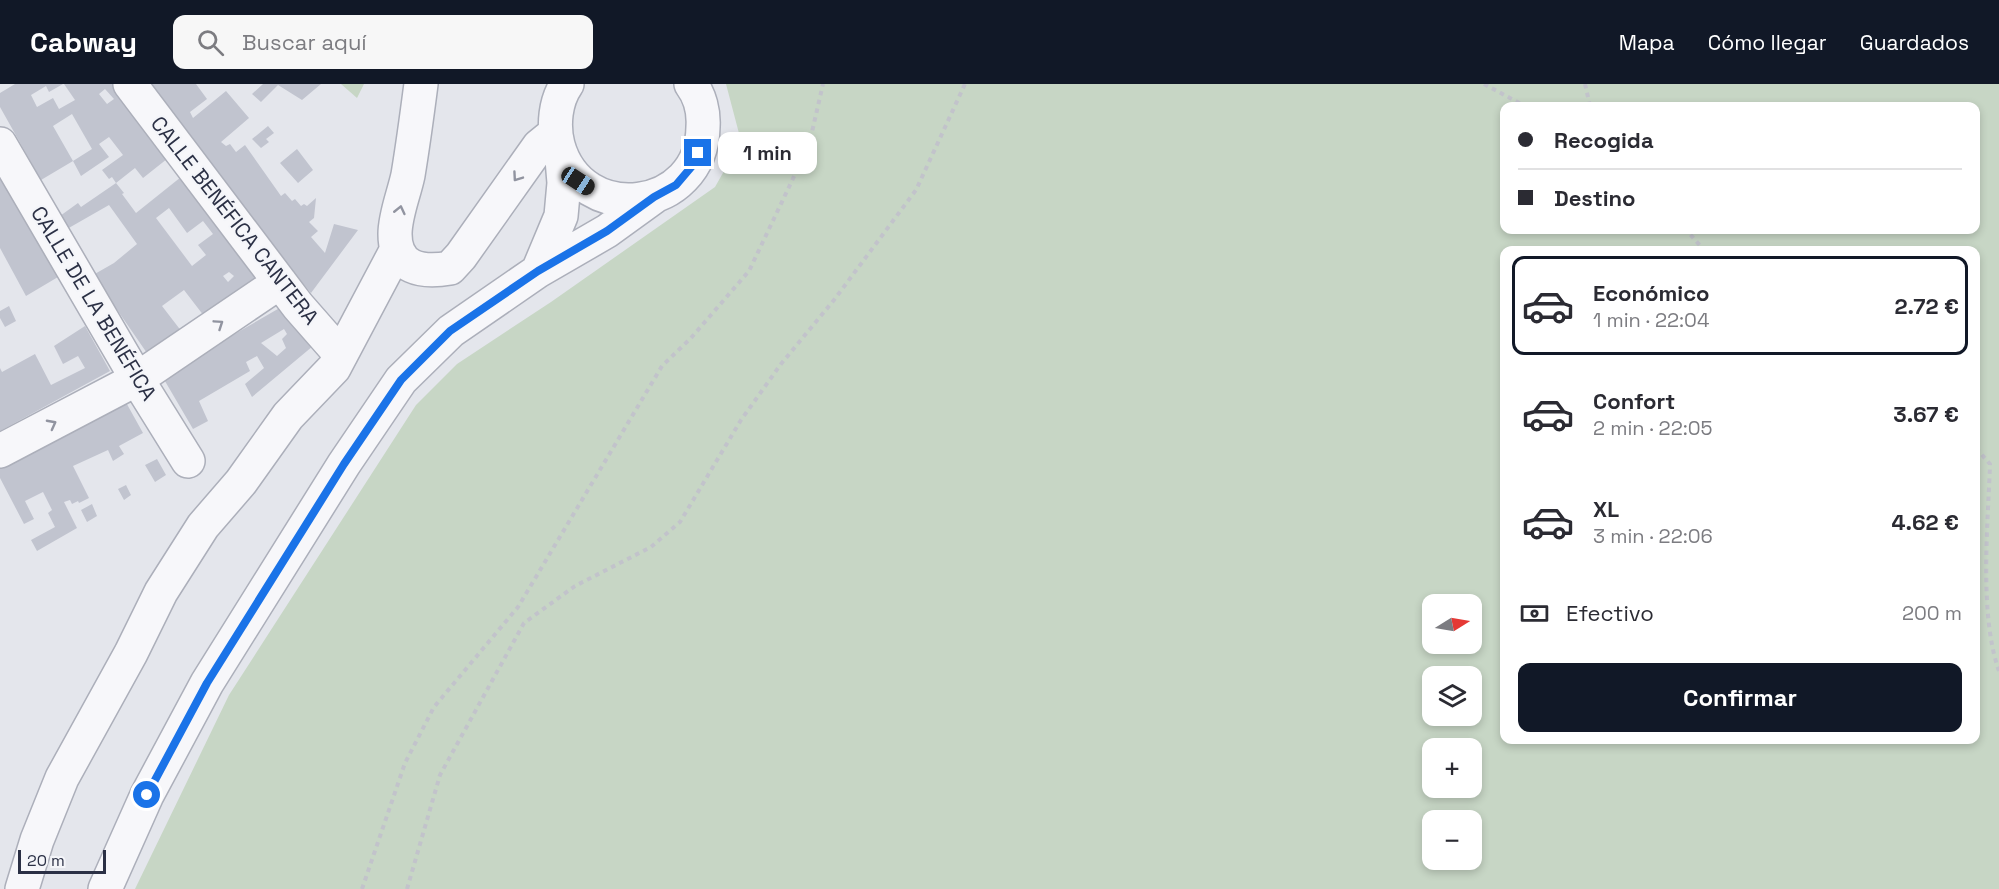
<!DOCTYPE html>
<html lang="es">
<meta charset="utf-8">
<style>
:root{--surface:#fff;--page:#f7f7f7;--text:#2b2b33;--muted:#7c7c81;--line:#e1e1e2;--accent:#111827}
body{margin:0;font-family:"Space Grotesk",sans-serif;background:var(--page);color:var(--text);height:100vh;display:flex;flex-direction:column;font-size:22px;white-space:nowrap}
*{box-sizing:border-box;margin:0}
p{font-size:20px;color:var(--muted)}
.icon{flex:none;width:33px;height:33px;fill:none;stroke:currentColor;stroke-width:2;stroke-linecap:round;stroke-linejoin:round}
.map{position:relative;flex:1;overflow:hidden}
.details{position:absolute;left:1500px;top:162px;width:480px;height:498px;display:flex;flex-direction:column;background:var(--surface);border-radius:12px;box-shadow:0 3px 9px #0003}
.details>*{flex:none}
.guide{position:absolute;left:1500px;top:18px;width:480px;height:132px;border-radius:12px;box-shadow:0 3px 9px #0003;display:grid;align-content:center;height:132px;padding:0 18px;background:var(--surface)}
.needle{width:39px;rotate:79deg}
.controls{position:absolute;left:1422px;top:510px;display:grid;gap:12px}
.controls a{display:grid;place-items:center;width:60px;height:60px;border-radius:12px;background:var(--surface);box-shadow:0 3px 9px #0003;font-size:30px}
.scale{position:absolute;left:18px;bottom:15px;width:88px;box-sizing:border-box;padding-left:6px;border:3px solid #2b3045;border-top:0;font-size:16px;line-height:21px;white-space:nowrap;color:#2b3045;-webkit-text-stroke:4px #f4f5f9;paint-order:stroke}
.end{position:absolute;width:27px;height:27px;margin:-14px;border:8px solid #1a73e8;background:#fff;box-shadow:0 0 0 3px #fff}
.from{border-radius:50%}
.bubble{position:absolute;height:42px;border-radius:12px;background:var(--surface);box-shadow:0 3px 9px #0003;font-size:20px;font-weight:800;line-height:42px;text-align:center}
.car{position:absolute;width:18px;height:36px;margin:-18px -9px;border-radius:8px;box-shadow:0 0 4px 2px #0007;background:linear-gradient(#222 24%,#8ab4d8 0 40%,#222 0 76%,#8ab4d8 0 86%,#222 0)}
.guide b{display:flex;align-items:center;gap:21px;height:57px;font-size:22px}
.guide b+b{border-top:2px solid var(--line)}
.guide i{width:15px;height:15px;background:var(--text)}
ul{padding:10px 0 0;list-style:none}
li{display:flex;align-items:center;gap:18px;height:99px;margin:0 12px 9px;padding:0 6px;border:3px solid transparent;border-radius:12px}
li div{flex:1}
li b{display:block;font-size:22px}
li em{font-style:normal;font-weight:800}
li.current{border-color:var(--accent)}
li>.icon{width:54px;height:54px;stroke-width:1.5}
.pay{display:flex;align-items:center;gap:15px;height:66px;padding:0 18px;font-size:22px}
.pay p{margin-inline-start:auto}
.primary-button{display:flex;gap:12px;margin-top:auto;padding:12px 18px}
.primary-button a{flex:1;height:69px;border-radius:12px;background:var(--accent);color:#fff;font-size:24px;font-weight:800;line-height:69px;text-align:center}
header{display:flex;align-items:center;gap:36px;box-sizing:border-box;height:84px;padding:0 30px;background:var(--accent);color:#fff}
header strong{font-size:28px}
nav{display:flex;gap:33px;margin-inline-start:auto;font-size:21px}
.search{width:420px;height:54px;background:var(--page);display:flex;align-items:center;gap:15px;box-sizing:border-box;padding:0 21px;border-radius:12px;color:var(--muted);font-size:22px}
.map>svg:first-child{display:block}
</style>
<header>
<strong>Cabway</strong>
<div class="search"><svg class="icon" aria-label="search" viewBox="0 0 24 24"><circle cx="10" cy="10" r="6"/><path d="M15 15l6 6"/></svg>Buscar aquí</div>
<nav><a>Mapa</a><a>Cómo llegar</a><a>Guardados</a></nav>
</header>
<div class="map">
<svg width="1999" height="805" viewBox="0 0 1999 805">
<rect width="100%" height="100%" fill="#e4e6ec"/>
<!-- green -->
<path fill="#c7d6c5" fill-rule="evenodd" d="M 341,0 L 364,0 L 357,14 Z
M 726,0 L 1999,0 L 1999,805 L 135,805 L 229,611 L 416,321 L 457,280 L 551,218 L 715,103 L 741,57 ZM 1504,22 L 1976,22 L 1976,146 L 1504,146 ZM 1504,166 L 1976,166 L 1976,656 L 1504,656 ZM 1432,520 L 1472,520 L 1472,560 L 1432,560 ZM 1432,592 L 1472,592 L 1472,632 L 1432,632 ZM 1432,664 L 1472,664 L 1472,704 L 1432,704 ZM 1432,736 L 1472,736 L 1472,776 L 1432,776 Z"/>
<!-- building -->
<path fill="#c1c4cf" fill-rule="evenodd" d="M 15,0 L 63,0 L 49,8 L 46,2 L 31,11 L 37,23 L 53,14 L 59,25 L 75,16 L 64,0 L 115,0 L 172,71 L 143,94 L 135,84 L 116,99 L 112,93 L 109,95 L 102,86 L 123,71 L 109,53 L 99,60 L 109,73 L 81,92 L 73,77 L 92,65 L 72,30 L 53,42 L 73,77 L 41,96 L 0,23 L 0,9 ZM 105,5 L 114,15 L 107,20 L 99,10 Z
M 138,0 L 196,0 L 207,15 L 190,28 L 193,34 L 226,7 L 249,34 L 221,58 L 226,62 L 230,60 L 236,68 L 245,61 L 281,112 L 285,109 L 292,117 L 295,115 L 301,122 L 304,120 L 307,122 L 316,114 L 314,134 L 309,138 L 318,147 L 311,153 L 325,169 L 334,140 L 358,146 L 311,209 L 210,90 Z
M 263,0 L 321,0 L 302,16 L 278,1 L 261,18 L 252,10 Z
M 268,42 L 274,49 L 266,55 L 269,58 L 261,64 L 252,55 Z
M 297,65 L 313,86 L 298,99 L 280,79 Z
M 0,86 L 58,193 L 26,212 L 0,164 Z
M 186,89 L 264,189 L 204,232 L 184,206 L 162,222 L 182,248 L 149,272 L 93,191 L 114,179 L 137,160 L 109,121 L 67,145 L 60,132 L 78,119 L 81,123 L 116,99 L 124,109 L 122,110 L 136,129 ZM 169,124 L 187,149 L 203,137 L 213,150 L 198,161 L 206,171 L 192,182 L 156,134 ZM 229,188 L 234,192 L 228,198 L 223,192 Z
M 290,218 L 319,257 L 252,313 L 245,300 L 264,284 L 257,272 L 246,278 L 250,287 L 199,317 L 208,337 L 193,345 L 162,292 ZM 284,245 L 287,250 L 282,255 L 286,264 L 277,272 L 261,259 Z
M 9,222 L 16,237 L 5,243 L 0,234 L 0,227 Z
M 85,242 L 110,287 L 0,347 L 0,284 L 2,288 L 35,270 L 51,301 L 85,284 L 78,272 L 63,280 L 54,262 Z
M 123,313 L 143,349 L 119,362 L 124,370 L 113,377 L 108,366 L 73,382 L 89,414 L 79,419 L 78,417 L 72,420 L 70,416 L 64,418 L 77,444 L 37,467 L 31,456 L 55,443 L 48,429 L 52,426 L 43,408 L 25,417 L 34,435 L 24,440 L 0,394 L 0,381 Z
M 157,375 L 166,391 L 155,398 L 145,381 Z
M 126,401 L 131,411 L 124,416 L 118,405 Z
M 92,420 L 97,432 L 87,438 L 81,426 Z"/>
<g fill="none" stroke-linecap="round" stroke-linejoin="round">
<!-- minor casing -->
<g stroke="#acafba" stroke-width="36">
<path id="minor" d="M 130,0 L 298,222 L 341,271
M 421,0 C 417,31 413,61 408,91 C 404,110 395,131 395,150 C 395,185 422,189 450,184 L 461,172 L 539,62 L 555,49
M 567,0 C 555,17 553,42 558,61 C 581,144 702,129 703,43 C 704,28 700,12 691,0
M 0,60 L 137,295 L 188,377
M 538,187 L 561,132 L 564,99 L 562,75
M 0,367 L 137,295 L 280,198
M 22,805 L 37,756 L 62,694 L 131,569 L 161,508 L 203,442 L 241,398 L 288,332 L 334,284 L 397,165
M 105,805 L 147,711 L 207,599 L 344,380 L 401,296 L 451,247 L 538,187 L 607,147 L 654,113"/>
</g>
<!-- path -->
<path stroke="#c2c3cb" stroke-width="4" stroke-dasharray="4.5 4.5" stroke-linecap="butt" d="M 1484,0 L 1525,22
M 1585,0 L 1590,22
M 1683,146 L 1689,149 L 1704,166
M 1976,364 L 1990,380 C 1988,441 1979,531 1999,587
M 362,805 L 405,679 L 434,623 L 518,523 L 662,282 L 691,254 L 749,187 L 809,61 L 823,0
M 407,805 L 440,691 L 524,539 L 575,502 L 651,463 L 680,438 L 741,336 L 781,280 L 834,216 L 916,106 L 965,0"/>
<!-- minor -->
<use href="#minor" stroke="#f7f7fa" stroke-width="33"/>
</g>
<!-- one-way arrows -->
<defs><path id="oneway-chevron" d="M-2-3.5L2.5 0L-2 3.5" fill="none" stroke-width="1.6" stroke-linecap="round" stroke-linejoin="round" transform="scale(1.5)"/></defs>
<g stroke="#9194a0">
<use href="#oneway-chevron" transform="translate(517 93) rotate(125)"/>
<use href="#oneway-chevron" transform="translate(400 126) rotate(-77)"/>
<use href="#oneway-chevron" transform="translate(219 240) rotate(-34)"/>
<use href="#oneway-chevron" transform="translate(52 340) rotate(-28)"/>
</g>
<g fill="none" stroke-linecap="round" stroke-linejoin="round">
<!-- route -->
<path stroke="#1a73e8" stroke-width="8" d="M 147,711 L 207,599 L 344,380 L 401,296 L 450,247 L 538,187 L 607,147 L 654,113 L 676,101 L 693,81 L 698,69"/>
</g>
<g text-anchor="middle" dominant-baseline="central" stroke-width="4.5" stroke-linejoin="round" paint-order="stroke">
<!-- street labels -->
<g font-size="21" fill="#2b3045" stroke="#f4f5f9">
<text transform="translate(235 136) rotate(52)">CALLE BENÉFICA CANTERA</text>
<text transform="translate(94 219) rotate(59)">CALLE DE LA BENÉFICA</text>
</g>
</g>
</svg>
<div class="controls">
<a><svg class="needle" viewBox="-14 -14 28 28"><path d="M0-13l5 13h-10z" fill="#e53935"/><path d="M0 13l5-13h-10z" fill="#7c7c81"/></svg></a>
<a><svg class="icon" aria-label="layers" viewBox="0 0 24 24"><path d="M12 4l9 5-9 5-9-5zM3 14l9 5 9-5"/></svg></a>
<a>+</a>
<a>−</a>
</div>
<div class="scale">20 m</div>
<i class="end from" style="left:147px;top:711px"></i>
<i class="end" style="left:698px;top:69px"></i>
<div class="bubble" style="left:718px;top:48px;width:99px">1 min</div>
<i class="car" style="left:578px;top:97px;rotate:123deg"></i>
<div class="guide">
<b><i class="from"></i>Recogida</b>
<b><i></i>Destino</b>
</div>
<section class="details">
<ul>
<li class="current"><svg class="icon" aria-label="car" viewBox="0 0 24 24"><path d="M5 17H2v-5l4-1 3-4h7l3 4 3 1v5h-3M9 17h6M6 11h13"/><circle cx="7" cy="17" r="2"/><circle cx="17" cy="17" r="2"/></svg><div><b>Económico</b><p>1 min · 22:04</p></div><em>2.72 €</em></li>
<li><svg class="icon" aria-label="car" viewBox="0 0 24 24"><path d="M5 17H2v-5l4-1 3-4h7l3 4 3 1v5h-3M9 17h6M6 11h13"/><circle cx="7" cy="17" r="2"/><circle cx="17" cy="17" r="2"/></svg><div><b>Confort</b><p>2 min · 22:05</p></div><em>3.67 €</em></li>
<li><svg class="icon" aria-label="car" viewBox="0 0 24 24"><path d="M5 17H2v-5l4-1 3-4h7l3 4 3 1v5h-3M9 17h6M6 11h13"/><circle cx="7" cy="17" r="2"/><circle cx="17" cy="17" r="2"/></svg><div><b>XL</b><p>3 min · 22:06</p></div><em>4.62 €</em></li>
</ul>
<div class="pay"><svg class="icon" aria-label="cash" viewBox="0 0 24 24"><path d="M3 7h18v10H3z"/><circle cx="12" cy="12" r="2"/></svg>Efectivo<p>200 m</p></div>
<div class="primary-button"><a>Confirmar</a></div>
</section>
</div>
